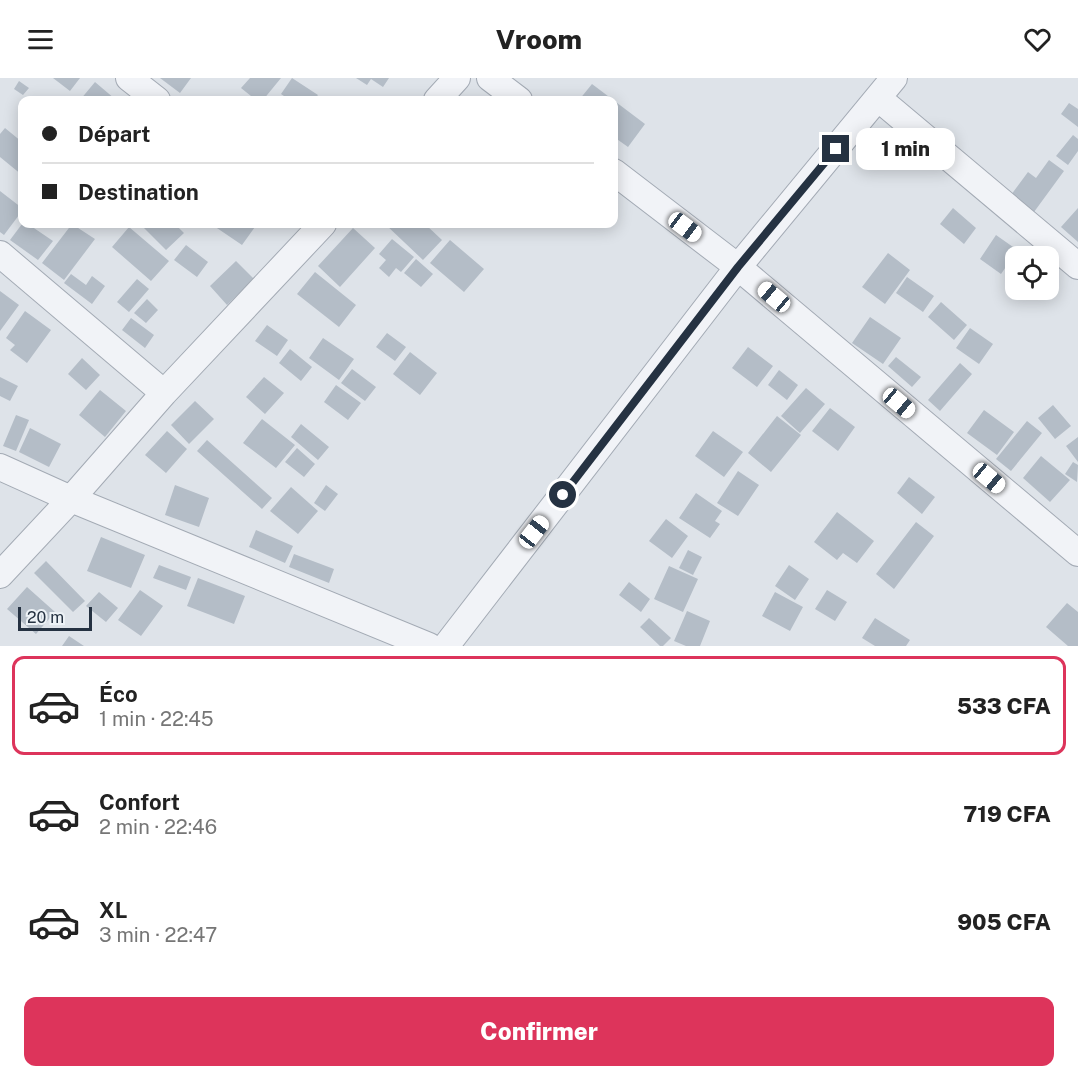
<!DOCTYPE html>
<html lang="fr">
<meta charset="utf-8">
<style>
:root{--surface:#fff;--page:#f2f2f2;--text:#222;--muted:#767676;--line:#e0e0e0;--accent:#dd345b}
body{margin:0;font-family:"Public Sans",sans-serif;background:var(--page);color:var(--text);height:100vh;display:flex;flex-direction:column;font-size:22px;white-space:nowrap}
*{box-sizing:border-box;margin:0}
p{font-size:20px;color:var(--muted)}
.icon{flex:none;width:33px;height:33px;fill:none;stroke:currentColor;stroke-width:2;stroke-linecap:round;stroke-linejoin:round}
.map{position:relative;height:568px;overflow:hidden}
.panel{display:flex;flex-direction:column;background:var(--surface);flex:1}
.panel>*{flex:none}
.guide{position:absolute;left:18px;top:18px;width:600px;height:132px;border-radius:12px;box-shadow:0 3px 15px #0003;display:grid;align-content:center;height:132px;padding:0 24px;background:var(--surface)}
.controls{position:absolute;left:1005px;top:168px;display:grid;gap:12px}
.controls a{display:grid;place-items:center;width:54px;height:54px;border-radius:12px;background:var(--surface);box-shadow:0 3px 15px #0003;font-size:30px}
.scale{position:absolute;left:18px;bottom:15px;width:74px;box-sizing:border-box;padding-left:6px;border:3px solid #253242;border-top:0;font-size:16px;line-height:21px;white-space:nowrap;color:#253242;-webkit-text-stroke:4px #edf2f6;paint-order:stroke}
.end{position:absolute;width:27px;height:27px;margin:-14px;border:8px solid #253242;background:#fff;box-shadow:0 0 0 3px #fff}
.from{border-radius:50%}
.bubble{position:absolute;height:42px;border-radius:12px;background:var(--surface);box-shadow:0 3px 15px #0003;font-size:20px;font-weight:800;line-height:42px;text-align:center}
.car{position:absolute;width:18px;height:36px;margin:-18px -9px;border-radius:8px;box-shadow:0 0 4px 2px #0007;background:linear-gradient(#fff 24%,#345 0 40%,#fff 0 76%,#345 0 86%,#fff 0)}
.guide b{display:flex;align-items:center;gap:21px;height:57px;font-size:22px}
.guide b+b{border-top:2px solid var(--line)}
.guide i{width:15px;height:15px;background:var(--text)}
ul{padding:10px 0 0;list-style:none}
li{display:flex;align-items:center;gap:18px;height:99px;margin:0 12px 9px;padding:0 12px;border:3px solid transparent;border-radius:12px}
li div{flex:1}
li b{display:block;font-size:22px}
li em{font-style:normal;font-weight:800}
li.on{border-color:var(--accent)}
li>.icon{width:54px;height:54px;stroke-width:1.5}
.cta{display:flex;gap:12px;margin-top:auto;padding:12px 24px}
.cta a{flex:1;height:69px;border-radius:12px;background:var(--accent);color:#fff;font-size:24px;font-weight:800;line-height:69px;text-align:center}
header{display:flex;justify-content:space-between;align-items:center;height:78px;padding:0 24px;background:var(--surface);font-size:27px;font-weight:800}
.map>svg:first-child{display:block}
</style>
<header><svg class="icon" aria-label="menu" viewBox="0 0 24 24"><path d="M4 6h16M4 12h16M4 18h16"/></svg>Vroom<svg class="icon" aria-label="heart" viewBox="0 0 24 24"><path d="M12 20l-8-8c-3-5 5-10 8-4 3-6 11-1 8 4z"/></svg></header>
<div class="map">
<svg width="1078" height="568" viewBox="0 0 1078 568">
<rect width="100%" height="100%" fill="#dee3e9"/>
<!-- building -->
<path fill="#b4bdc7" d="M 53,0 L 80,0 L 70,13 Z
M 160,0 L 191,0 L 180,15 Z
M 250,0 L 281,0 L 263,22 L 256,22 L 241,10 Z
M 292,0 L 318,17 L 314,22 L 290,22 L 281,16 Z
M 356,0 L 389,0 L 383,9 L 371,1 L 367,7 Z
M 19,3 L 29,10 L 23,17 L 14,11 Z
M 95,4 L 115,21 L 114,22 L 80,22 Z
M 592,6 L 645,46 L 628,69 L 614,59 L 614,22 L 579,22 Z
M 1069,25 L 1078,31 L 1078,49 L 1061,36 Z
M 5,50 L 22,64 L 22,97 L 0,79 L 0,56 Z
M 1073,57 L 1078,61 L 1078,73 L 1068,87 L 1056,78 Z
M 1049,82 L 1064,93 L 1034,134 L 1011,117 L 1028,94 L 1036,100 Z
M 0,113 L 22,130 L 22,133 L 4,157 L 0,154 Z
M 953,130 L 976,150 L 964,166 L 940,146 Z
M 1078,130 L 1078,164 L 1061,149 Z
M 22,146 L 28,146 L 53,163 L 38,182 L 10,162 Z
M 72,146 L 95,161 L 64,202 L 42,185 Z
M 140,146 L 175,146 L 184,155 L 166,172 Z
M 211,146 L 257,146 L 242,167 Z
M 385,146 L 425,146 L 442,162 L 423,182 Z
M 129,149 L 169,183 L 151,203 L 112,169 Z
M 353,150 L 375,170 L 340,209 L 318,188 Z
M 996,157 L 1026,178 L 1016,178 L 1016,187 L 1010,183 L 1001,196 L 980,181 Z
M 392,161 L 414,179 L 401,194 L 396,190 L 389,199 L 379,190 L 386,182 L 379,176 Z
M 450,162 L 484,191 L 464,214 L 430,185 Z
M 186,167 L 208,184 L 197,199 L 174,182 Z
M 888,175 L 910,192 L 885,226 L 862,209 Z
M 416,181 L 433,196 L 421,209 L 404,195 Z
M 236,183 L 254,201 L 227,227 L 210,208 Z
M 315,194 L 356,227 L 339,249 L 297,216 Z
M 71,196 L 86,207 L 92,198 L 105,208 L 92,226 L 64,205 Z
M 907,199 L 934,218 L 923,234 L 896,215 Z
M 137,201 L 149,211 L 129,234 L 117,224 Z
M 0,213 L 19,227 L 0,253 Z
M 147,221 L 158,232 L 146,245 L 134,235 Z
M 941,224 L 967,247 L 954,262 L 928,239 Z
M 25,233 L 51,252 L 27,285 L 10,272 L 15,267 L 6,260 Z
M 870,239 L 901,260 L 883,286 L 852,265 Z
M 131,240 L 154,257 L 145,270 L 122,252 Z
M 267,247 L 288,262 L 277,278 L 255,263 Z
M 970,250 L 993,266 L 979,286 L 956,270 Z
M 387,255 L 406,269 L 395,283 L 376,269 Z
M 323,260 L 354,281 L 339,302 L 309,280 Z
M 748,269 L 773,288 L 757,309 L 732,290 Z
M 290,271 L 312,289 L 301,303 L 279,285 Z
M 410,274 L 437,295 L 420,317 L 393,296 Z
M 896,279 L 921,299 L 912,309 L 888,288 Z
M 82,280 L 100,297 L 86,312 L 68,296 Z
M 960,285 L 972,296 L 940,333 L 928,322 Z
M 352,291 L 376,309 L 365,323 L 341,305 Z
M 779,292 L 798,307 L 787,322 L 768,307 Z
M 0,299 L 18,308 L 10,323 L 0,318 Z
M 264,299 L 284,315 L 265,336 L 246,319 Z
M 336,307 L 361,325 L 348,342 L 324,324 Z
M 806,310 L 825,326 L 800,355 L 781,338 Z
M 100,312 L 126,333 L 105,359 L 79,337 Z
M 195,323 L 214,341 L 189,366 L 171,347 Z
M 1053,327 L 1071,348 L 1055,361 L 1038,340 Z
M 830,330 L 855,349 L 838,373 L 812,353 Z
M 984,332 L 1014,354 L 997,377 L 967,355 Z
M 16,337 L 29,342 L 16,373 L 3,368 Z
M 777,338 L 801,357 L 771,394 L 748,375 Z
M 262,341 L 295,367 L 276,390 L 243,365 Z
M 1027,343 L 1042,355 L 1011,393 L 996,381 Z
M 301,346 L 329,369 L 318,382 L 291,359 Z
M 30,350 L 61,366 L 49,389 L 19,374 Z
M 167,353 L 187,371 L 166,395 L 145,377 Z
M 713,353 L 743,374 L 724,399 L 695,378 Z
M 1078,359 L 1078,384 L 1066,368 Z
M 207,362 L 272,420 L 262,431 L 197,373 Z
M 297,370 L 315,386 L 304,399 L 285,384 Z
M 1041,378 L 1070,402 L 1050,424 L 1023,400 Z
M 1073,384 L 1078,387 L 1077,404 L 1065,396 Z
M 738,393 L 759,407 L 738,438 L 717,425 Z
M 909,399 L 935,419 L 922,436 L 897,415 Z
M 175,407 L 209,420 L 199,449 L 165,437 Z
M 326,407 L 338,416 L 325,433 L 314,425 Z
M 291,409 L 318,433 L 298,456 L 270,433 Z
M 696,415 L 722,433 L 715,443 L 720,446 L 710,460 L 679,440 Z
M 837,434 L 874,463 L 857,485 L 843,475 L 837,482 L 814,464 Z
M 666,441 L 688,458 L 672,480 L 649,463 Z
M 916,444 L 934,458 L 894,511 L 876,496 Z
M 256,452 L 293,468 L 285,485 L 249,469 Z
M 101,459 L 145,477 L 131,510 L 87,493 Z
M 688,472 L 702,479 L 693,497 L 679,490 Z
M 294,476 L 334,491 L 329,505 L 289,489 Z
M 46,483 L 85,523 L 73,534 L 34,495 Z
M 159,487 L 191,499 L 186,512 L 153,500 Z
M 789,487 L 809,501 L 795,522 L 775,508 Z
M 669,488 L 698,501 L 683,534 L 654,521 Z
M 198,500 L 245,518 L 234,546 L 187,528 Z
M 629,504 L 650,521 L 641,534 L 619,517 Z
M 27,509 L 55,534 L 36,556 L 7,531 Z
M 140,512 L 163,528 L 141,558 L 118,542 Z
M 827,512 L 847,524 L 835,543 L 815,531 Z
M 99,514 L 118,530 L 106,544 L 86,528 Z
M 775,514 L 803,529 L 790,553 L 762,538 Z
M 1067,525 L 1078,534 L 1078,568 L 1068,568 L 1046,549 Z
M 687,533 L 710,543 L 700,568 L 686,568 L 674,563 Z
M 649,540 L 671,560 L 663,568 L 660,568 L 640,549 Z
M 875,540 L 910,562 L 906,568 L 875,568 L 862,560 Z
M 69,558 L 84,568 L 62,568 Z"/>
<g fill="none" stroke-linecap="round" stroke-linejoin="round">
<!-- street casing -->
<g stroke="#a3aab4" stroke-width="28">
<path id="street" d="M 129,0 L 157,22
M 490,0 L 519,22
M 878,20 L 1078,188
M 437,22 L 457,0
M 614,94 L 738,189 L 1078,475
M 0,176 L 164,315
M 0,389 L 71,421 L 429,568
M 0,497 L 71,421 L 164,315 L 323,146
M 446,568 L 738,189 L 894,0"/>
</g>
<!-- street -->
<use href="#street" stroke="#f1f3f7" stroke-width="26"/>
</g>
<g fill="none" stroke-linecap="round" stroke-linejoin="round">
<!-- route -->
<path stroke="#253242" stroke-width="8" d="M 563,417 L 738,189 L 836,71"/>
</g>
</svg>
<div class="controls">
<a><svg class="icon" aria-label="locate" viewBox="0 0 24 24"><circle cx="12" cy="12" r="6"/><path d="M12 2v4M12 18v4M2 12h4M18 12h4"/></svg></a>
</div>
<div class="scale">20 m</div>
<i class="end from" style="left:563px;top:417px"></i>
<i class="end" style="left:836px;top:71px"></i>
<div class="bubble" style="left:856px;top:50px;width:99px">1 min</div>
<i class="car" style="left:685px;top:149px;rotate:127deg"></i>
<i class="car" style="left:774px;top:219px;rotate:310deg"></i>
<i class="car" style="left:899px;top:325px;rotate:130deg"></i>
<i class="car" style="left:989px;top:400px;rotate:130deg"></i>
<i class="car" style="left:534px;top:454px;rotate:38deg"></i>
<div class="guide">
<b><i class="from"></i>Départ</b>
<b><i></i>Destination</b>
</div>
</div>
<section class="panel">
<ul>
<li class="on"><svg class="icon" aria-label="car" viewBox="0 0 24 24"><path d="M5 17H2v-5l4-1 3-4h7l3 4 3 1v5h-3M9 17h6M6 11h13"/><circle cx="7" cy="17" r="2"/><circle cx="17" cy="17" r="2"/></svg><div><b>Éco</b><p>1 min · 22:45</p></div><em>533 CFA</em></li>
<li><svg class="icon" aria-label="car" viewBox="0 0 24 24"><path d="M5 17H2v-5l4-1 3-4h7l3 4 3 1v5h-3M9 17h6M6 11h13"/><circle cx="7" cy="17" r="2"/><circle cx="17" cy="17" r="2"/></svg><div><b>Confort</b><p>2 min · 22:46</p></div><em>719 CFA</em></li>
<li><svg class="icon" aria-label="car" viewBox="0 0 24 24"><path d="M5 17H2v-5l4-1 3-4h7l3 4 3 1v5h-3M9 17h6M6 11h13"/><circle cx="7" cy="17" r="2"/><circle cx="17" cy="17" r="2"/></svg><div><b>XL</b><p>3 min · 22:47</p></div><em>905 CFA</em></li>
</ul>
<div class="cta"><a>Confirmer</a></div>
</section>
